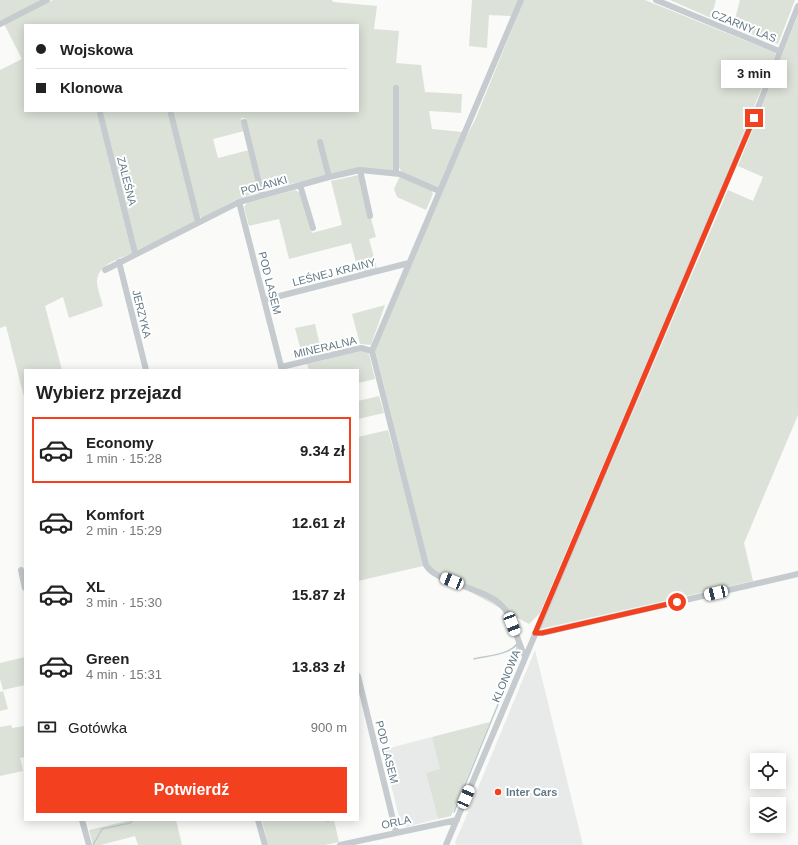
<!DOCTYPE html>
<html lang="pl">
<meta charset="utf-8">
<style>
:root{--surface:#fff;--page:#f2f2f2;--text:#222;--muted:#767676;--line:#e0e0e0;--accent:#f3401e}
body{margin:0;font-family:Arial,sans-serif;background:var(--page);color:var(--text);height:100vh;display:flex;flex-direction:column;font-size:15px;white-space:nowrap}
*{box-sizing:border-box;margin:0}
p{font-size:13px;color:var(--muted)}
.icon{flex:none;width:22px;height:22px;fill:none;stroke:currentColor;stroke-width:2;stroke-linecap:round;stroke-linejoin:round}
.map{position:relative;flex:1;overflow:hidden}
.side{position:absolute;left:24px;top:369px;width:335px;height:452px;display:flex;flex-direction:column;background:var(--surface);border-radius:0px;box-shadow:0 2px 10px #0003}
.side>*{flex:none}
.top-card{position:absolute;left:24px;top:24px;width:335px;height:88px;border-radius:0px;box-shadow:0 2px 10px #0003;display:grid;align-content:center;height:88px;padding:0 12px;background:var(--surface)}
.fabs{position:absolute;left:750px;top:753px;display:grid;gap:8px}
.fabs a{display:grid;place-items:center;width:36px;height:36px;border-radius:0px;background:var(--surface);box-shadow:0 2px 10px #0003;font-size:20px}
.end{position:absolute;width:18px;height:18px;margin:-9px;border:5px solid #f3401e;background:#fff;box-shadow:0 0 0 2px #fff}
.from{border-radius:50%}
.bubble{position:absolute;height:28px;border-radius:0px;background:var(--surface);box-shadow:0 2px 10px #0003;font-size:13px;font-weight:700;line-height:28px;text-align:center}
.car{position:absolute;width:12px;height:24px;margin:-12px -6px;border-radius:5px;box-shadow:0 0 3px 1px #0007;background:linear-gradient(#fff 24%,#345 0 40%,#fff 0 76%,#345 0 86%,#fff 0)}
.top-card b{display:flex;align-items:center;gap:14px;height:38px;font-size:15px}
.top-card b+b{border-top:1px solid var(--line)}
.top-card i{width:10px;height:10px;background:var(--text)}
ul{padding:0;list-style:none}
li{display:flex;align-items:center;gap:12px;height:66px;margin:0 8px 6px;padding:0 4px;border:2px solid transparent;border-radius:0px}
li div{flex:1}
li b{display:block;font-size:15px}
li em{font-style:normal;font-weight:700}
li.selected{border-color:var(--accent)}
li>.icon{width:36px;height:36px;stroke-width:1.5}
h2{padding:0 12px;font-size:18px;line-height:48px}
.pay{display:flex;align-items:center;gap:10px;height:44px;padding:0 12px;font-size:15px}
.pay p{margin-inline-start:auto}
.button{display:flex;gap:8px;margin-top:auto;padding:8px 12px}
.button a{flex:1;height:46px;border-radius:0px;background:var(--accent);color:#fff;font-size:16px;font-weight:700;line-height:46px;text-align:center}
.map>svg:first-child{display:block}
</style>
<div class="map">
<svg width="798" height="845" viewBox="0 0 798 845">
<rect width="100%" height="100%" fill="#fafaf8"/>
<!-- built -->
<path fill="#e8eae9" d="M 535,650 L 583,845 L 456,845 L 455,842 L 463,824 Z
M 432,737 L 441,769 L 426,773 L 438,819 L 406,827 L 401,824 L 382,750 Z"/>
<!-- green -->
<path fill="#dce2d8" fill-rule="evenodd" d="M 0,0 L 42,0 L 0,21 Z
M 53,0 L 332,0 L 333,2 L 377,6 L 374,29 L 399,31 L 396,63 L 421,65 L 425,92 L 462,94 L 461,113 L 429,111 L 432,129 L 463,132 L 439,188 L 402,172 L 398,166 L 399,87 L 393,171 L 326,176 L 264,190 L 245,118 L 241,118 L 244,131 L 213,139 L 218,158 L 249,150 L 259,192 L 235,200 L 202,218 L 199,216 L 192,224 L 137,250 L 101,112 L 97,112 L 132,253 C 119,259 98,264 97,281 C 97,288 101,298 103,306 L 69,318 L 63,297 L 45,306 L 62,370 L 25,370 L 25,401 L 6,326 L 0,328 L 0,70 L 22,59 L 4,24 ZM 25,25 L 358,25 L 358,111 L 25,111 Z
M 472,0 L 519,0 L 512,16 L 489,15 L 487,48 L 469,46 Z
M 524,0 L 645,0 L 776,53 L 705,226 L 540,613 L 529,624 L 423,566 L 358,581 L 358,437 L 388,430 L 417,535 L 408,482 L 375,350 L 465,139 L 475,120 Z
M 670,0 L 716,0 L 711,18 Z
M 740,0 L 795,0 L 778,44 L 733,27 Z
M 798,15 L 798,415 L 744,543 L 753,581 L 540,629 L 728,190 L 753,201 L 763,177 L 738,166 Z
M 359,175 L 376,237 L 369,239 L 377,269 L 359,274 L 351,243 L 289,259 L 279,219 L 249,226 L 244,207 L 247,203 L 295,190 L 300,193 L 312,233 L 342,225 L 331,181 Z
M 400,176 L 431,189 L 433,194 L 426,210 L 397,197 L 394,189 Z
M 385,305 L 371,345 L 360,344 L 352,314 Z
M 315,324 L 322,354 L 303,359 L 295,328 Z
M 362,351 L 369,354 L 375,379 L 358,383 L 358,370 L 309,370 L 307,364 Z
M 379,396 L 384,413 L 358,419 L 358,401 Z
M 25,657 L 25,685 L 3,690 L 0,679 L 0,663 Z
M 3,691 L 8,709 L 0,711 L 0,692 Z
M 490,722 L 451,816 L 438,819 L 426,773 L 440,769 L 432,737 Z
M 11,725 L 12,728 L 25,726 L 25,757 L 20,758 L 23,771 L 0,776 L 0,727 Z
M 131,820 L 176,820 L 182,845 L 138,845 L 135,836 L 101,845 L 93,845 L 89,830 Z
M 262,820 L 334,820 L 339,842 L 325,845 L 268,845 Z"/>
<g fill="none" stroke-linecap="round" stroke-linejoin="round">
<!-- stream -->
<path stroke="#bdcbce" stroke-width="1.5" d="M 454,812 L 517,658 L 517,644 C 509,655 486,656 474,659
M 325,820 L 328,821
M 93,845 L 102,829 L 130,823 L 133,820"/>
<!-- street -->
<path stroke="#c5cbce" stroke-width="6" d="M 521,0 L 372,351 L 426,565 C 435,582 483,588 500,604 C 514,616 516,640 525,656
M 656,0 L 779,51
M 0,24 L 47,0
M 100,113 L 135,253
M 171,114 L 198,222
M 244,122 L 262,195
M 320,142 L 329,177
M 360,170 L 370,216
M 396,173 L 396,88
M 300,185 L 313,228
M 239,202 L 282,370
M 119,262 L 146,370
M 105,270 L 239,202 L 329,177 L 360,170 L 400,174 L 439,191
M 264,300 L 409,263
M 281,367 L 361,348 L 372,351
M 21,570 L 25,588
M 535,633 L 542,633 L 798,574
M 358,676 L 396,832
M 82,820 L 89,845
M 258,820 L 265,845
M 340,845 L 457,820
M 446,845 L 759,105 L 798,6"/>
</g>
<g fill="none" stroke-linecap="round" stroke-linejoin="round">
<!-- route -->
<path stroke="#f3401e" stroke-width="5" d="M 677,602 L 542,633 L 535,633 L 754,118"/>
</g>
<!-- markers -->
<circle fill="#f3401e" stroke="#fff" stroke-width="1.5" cx="498" cy="792" r="4"/>
<g text-anchor="middle" dominant-baseline="central" stroke-width="4" stroke-linejoin="round" paint-order="stroke">
<!-- street labels -->
<g font-size="11" fill="#627985" stroke="#fff">
<text transform="translate(744 26) rotate(22)">CZARNY LAS</text>
<text transform="translate(127 181) rotate(76)">ZALEŚNA</text>
<text transform="translate(264 185) rotate(-15)">POLANKI</text>
<text transform="translate(334 272) rotate(-14)">LEŚNEJ KRAINY</text>
<text transform="translate(270 283) rotate(76)">POD LASEM</text>
<text transform="translate(142 314) rotate(76)">JERZYKA</text>
<text transform="translate(325 347) rotate(-13)">MINERALNA</text>
<text transform="translate(506 676) rotate(-67)">KLONOWA</text>
<text transform="translate(387 752) rotate(76)">POD LASEM</text>
<text transform="translate(396 822) rotate(-12)">ORLA</text>
</g>
<!-- poi labels -->
<g font-size="11" font-weight="bold" fill="#627985" stroke="#fff" text-anchor="start">
<text x="506" y="792">Inter Cars</text>
</g>
</g>
</svg>
<div class="fabs">
<a><svg class="icon" aria-label="locate" viewBox="0 0 24 24"><circle cx="12" cy="12" r="6"/><path d="M12 2v4M12 18v4M2 12h4M18 12h4"/></svg></a>
<a><svg class="icon" aria-label="layers" viewBox="0 0 24 24"><path d="M12 4l9 5-9 5-9-5zM3 14l9 5 9-5"/></svg></a>
</div>
<i class="end from" style="left:677px;top:602px"></i>
<i class="end" style="left:754px;top:118px"></i>
<div class="bubble" style="left:721px;top:60px;width:66px">3 min</div>
<i class="car" style="left:452px;top:581px;rotate:292deg"></i>
<i class="car" style="left:716px;top:593px;rotate:257deg"></i>
<i class="car" style="left:512px;top:624px;rotate:159deg"></i>
<i class="car" style="left:466px;top:797px;rotate:23deg"></i>
<div class="top-card">
<b><i class="from"></i>Wojskowa</b>
<b><i></i>Klonowa</b>
</div>
<section class="side">
<h2>Wybierz przejazd</h2>
<ul>
<li class="selected"><svg class="icon" aria-label="car" viewBox="0 0 24 24"><path d="M5 17H2v-5l4-1 3-4h7l3 4 3 1v5h-3M9 17h6M6 11h13"/><circle cx="7" cy="17" r="2"/><circle cx="17" cy="17" r="2"/></svg><div><b>Economy</b><p>1 min · 15:28</p></div><em>9.34 zł</em></li>
<li><svg class="icon" aria-label="car" viewBox="0 0 24 24"><path d="M5 17H2v-5l4-1 3-4h7l3 4 3 1v5h-3M9 17h6M6 11h13"/><circle cx="7" cy="17" r="2"/><circle cx="17" cy="17" r="2"/></svg><div><b>Komfort</b><p>2 min · 15:29</p></div><em>12.61 zł</em></li>
<li><svg class="icon" aria-label="car" viewBox="0 0 24 24"><path d="M5 17H2v-5l4-1 3-4h7l3 4 3 1v5h-3M9 17h6M6 11h13"/><circle cx="7" cy="17" r="2"/><circle cx="17" cy="17" r="2"/></svg><div><b>XL</b><p>3 min · 15:30</p></div><em>15.87 zł</em></li>
<li><svg class="icon" aria-label="car" viewBox="0 0 24 24"><path d="M5 17H2v-5l4-1 3-4h7l3 4 3 1v5h-3M9 17h6M6 11h13"/><circle cx="7" cy="17" r="2"/><circle cx="17" cy="17" r="2"/></svg><div><b>Green</b><p>4 min · 15:31</p></div><em>13.83 zł</em></li>
</ul>
<div class="pay"><svg class="icon" aria-label="cash" viewBox="0 0 24 24"><path d="M3 7h18v10H3z"/><circle cx="12" cy="12" r="2"/></svg>Gotówka<p>900 m</p></div>
<div class="button"><a>Potwierdź</a></div>
</section>
</div>
